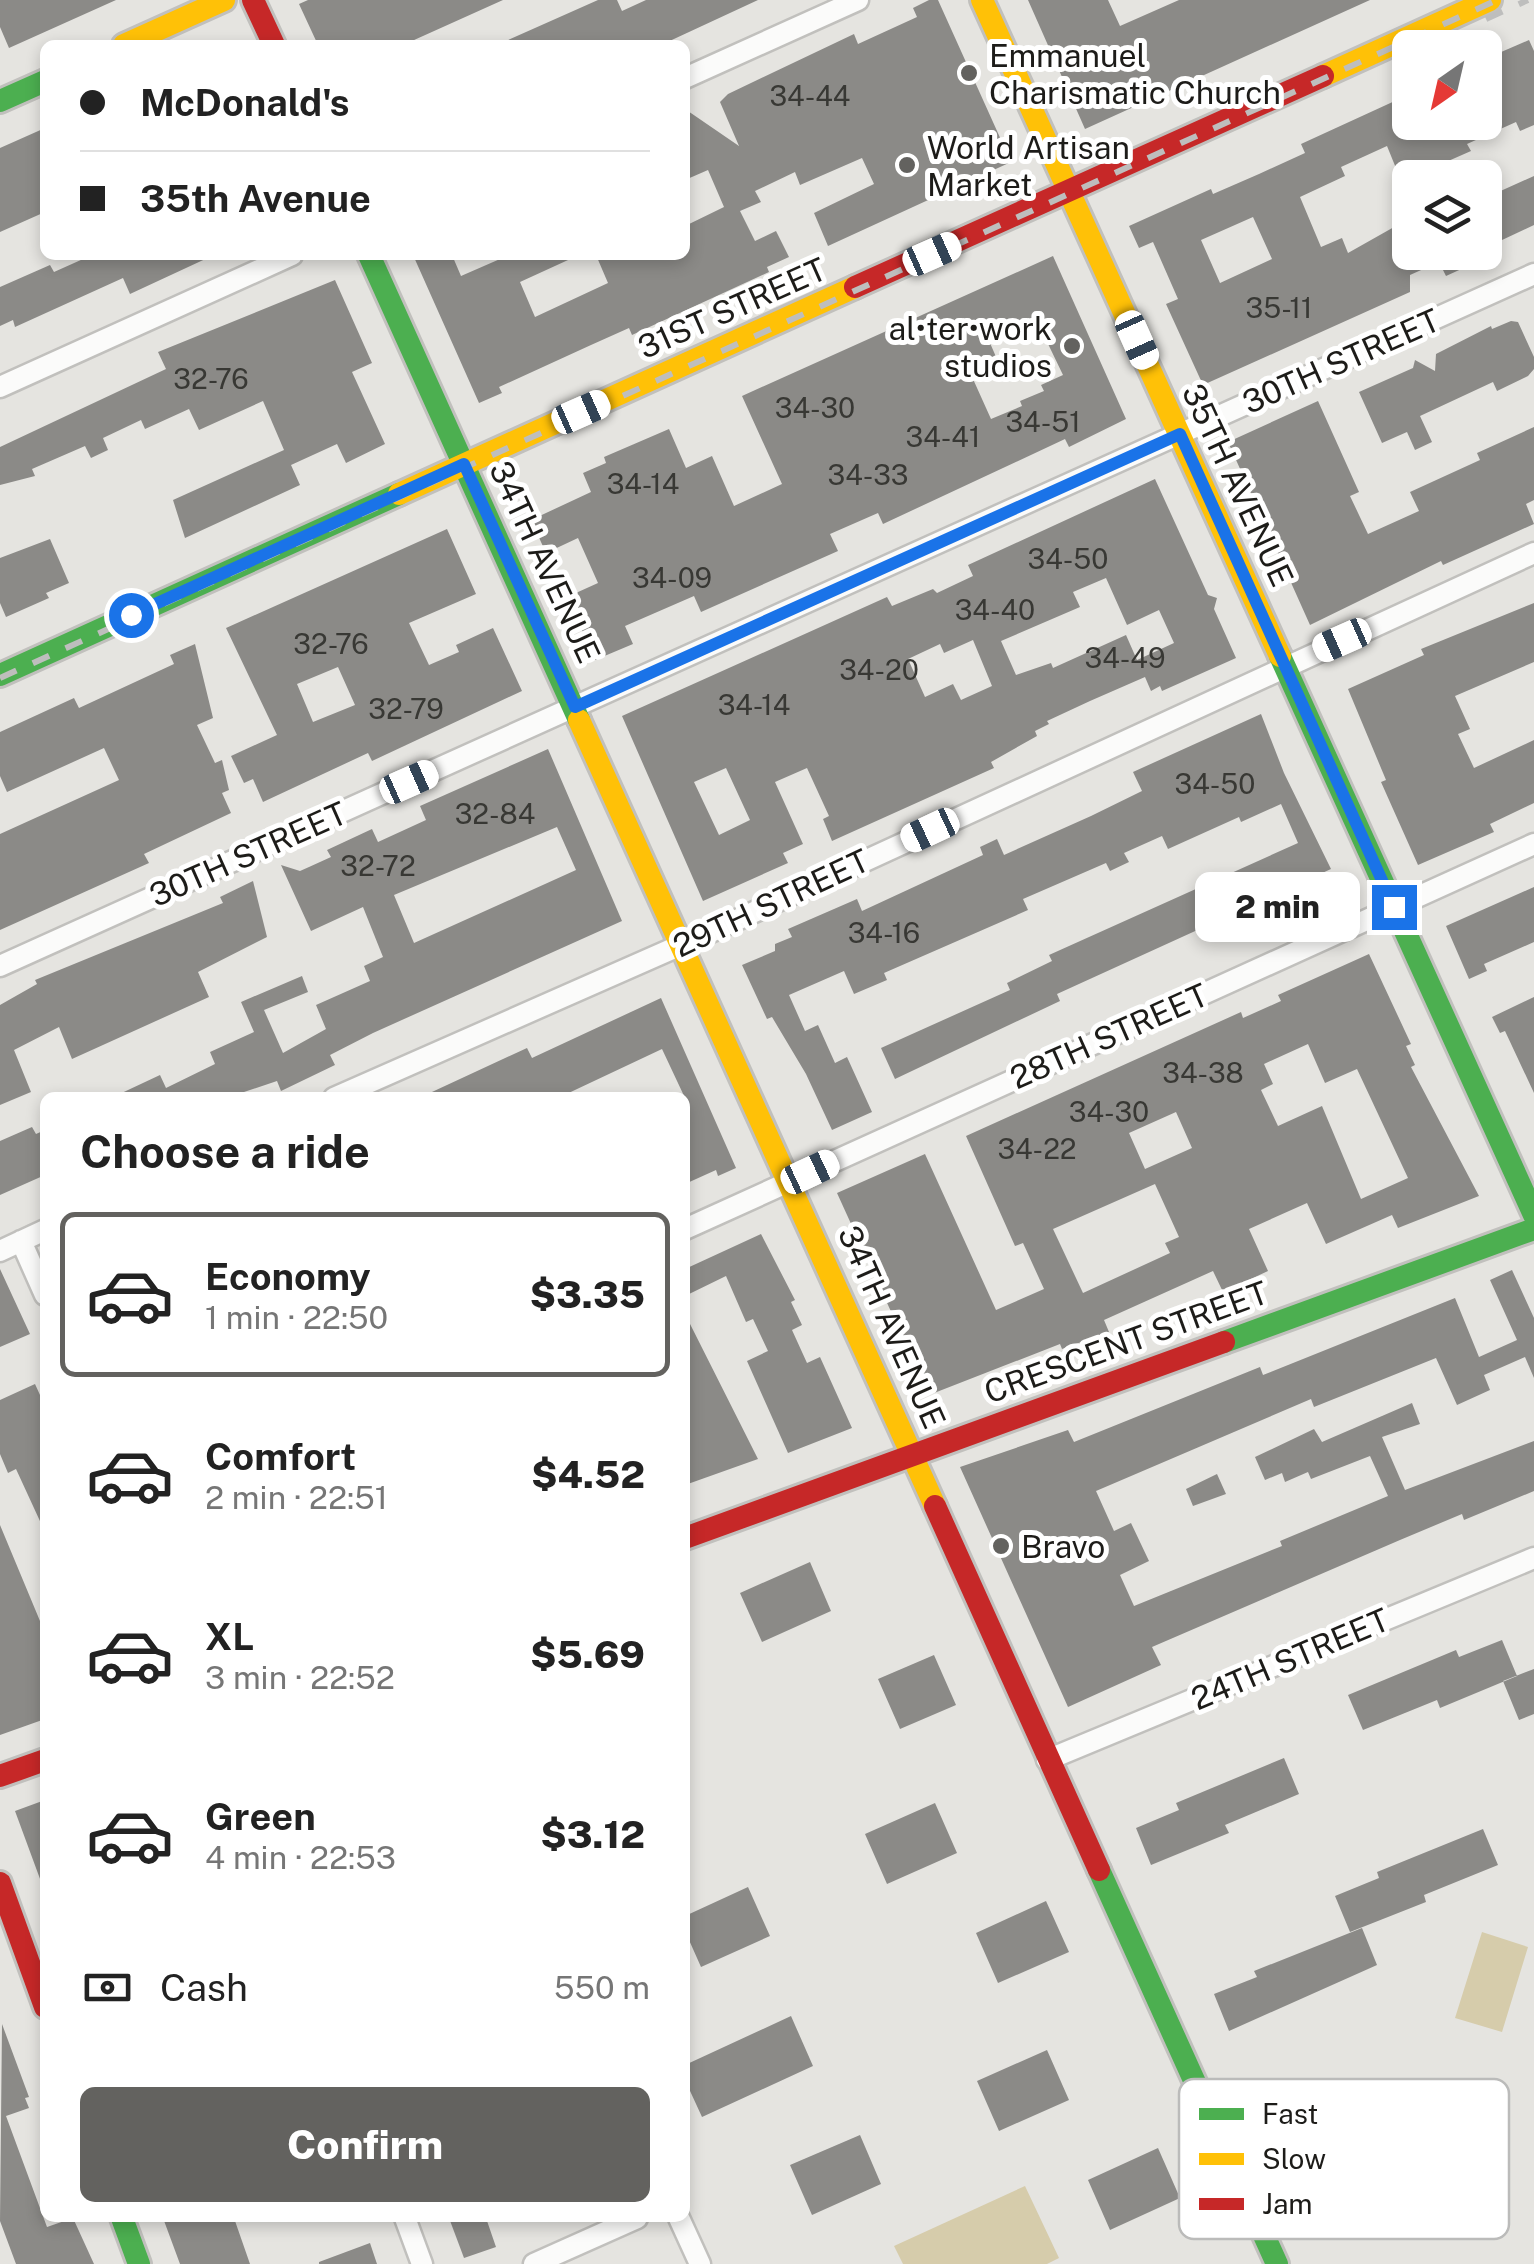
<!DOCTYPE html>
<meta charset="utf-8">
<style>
:root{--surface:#fff;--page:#f2f2f2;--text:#222;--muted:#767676;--line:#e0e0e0;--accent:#63625f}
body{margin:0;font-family:"Public Sans",sans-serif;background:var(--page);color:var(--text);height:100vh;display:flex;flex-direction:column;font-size:38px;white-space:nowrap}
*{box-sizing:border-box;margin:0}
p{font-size:32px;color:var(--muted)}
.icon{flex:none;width:55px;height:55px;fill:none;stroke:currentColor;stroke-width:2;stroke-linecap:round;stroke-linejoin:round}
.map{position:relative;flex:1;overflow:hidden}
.details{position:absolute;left:40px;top:1092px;width:650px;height:1130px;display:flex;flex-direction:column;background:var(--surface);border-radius:15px;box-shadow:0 5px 15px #0003}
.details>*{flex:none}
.guide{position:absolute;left:40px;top:40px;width:650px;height:220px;border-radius:15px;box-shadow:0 5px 15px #0003;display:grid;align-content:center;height:220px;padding:0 40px;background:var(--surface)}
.needle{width:65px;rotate:214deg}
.tools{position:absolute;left:1392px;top:30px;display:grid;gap:20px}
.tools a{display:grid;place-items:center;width:110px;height:110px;border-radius:15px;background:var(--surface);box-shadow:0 5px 15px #0003;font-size:50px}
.end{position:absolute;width:45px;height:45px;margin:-22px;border:12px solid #1a73e8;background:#fff;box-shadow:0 0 0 5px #fff}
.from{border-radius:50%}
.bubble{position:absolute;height:70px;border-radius:15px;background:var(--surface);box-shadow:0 5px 15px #0003;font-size:32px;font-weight:800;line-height:70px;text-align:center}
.car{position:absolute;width:30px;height:60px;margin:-30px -15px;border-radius:12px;box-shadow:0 0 8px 2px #0007;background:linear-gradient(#fff 24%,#345 0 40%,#fff 0 76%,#345 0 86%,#fff 0)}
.guide b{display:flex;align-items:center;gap:35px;height:95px;font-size:38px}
.guide b+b{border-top:2px solid var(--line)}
.guide i{width:25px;height:25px;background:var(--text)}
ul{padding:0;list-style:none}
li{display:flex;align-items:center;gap:30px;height:165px;margin:0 20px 15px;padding:0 20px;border:5px solid transparent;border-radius:15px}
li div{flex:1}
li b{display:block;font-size:38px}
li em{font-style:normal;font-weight:800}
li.selected{border-color:var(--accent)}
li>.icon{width:90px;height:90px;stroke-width:1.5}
h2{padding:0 40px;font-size:45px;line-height:120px}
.pay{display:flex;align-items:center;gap:25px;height:110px;padding:0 40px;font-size:38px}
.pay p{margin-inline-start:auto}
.action{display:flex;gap:20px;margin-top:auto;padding:20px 40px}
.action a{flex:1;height:115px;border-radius:15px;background:var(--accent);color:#fff;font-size:40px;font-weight:800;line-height:115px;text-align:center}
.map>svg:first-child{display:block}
</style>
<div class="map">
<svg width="1534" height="2264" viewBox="0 0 1534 2264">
<rect width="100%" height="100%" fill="#e5e4e0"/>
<!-- green -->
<path fill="#d6ccab" d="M 1482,1932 L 1528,1947 L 1502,2032 L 1455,2018 Z
M 1025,2186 L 1059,2258 L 1047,2264 L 903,2264 L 894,2246 Z"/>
<!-- building -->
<path fill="#8b8a87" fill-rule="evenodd" d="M 0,0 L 116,0 L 9,48 L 0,27 Z
M 308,0 L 503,0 L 403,45 L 318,45 L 299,4 Z
M 598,0 L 617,0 L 622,11 L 646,0 L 758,0 L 661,45 L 497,45 Z
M 929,0 L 938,0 L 1011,162 L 828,246 L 814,213 L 874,184 L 862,158 L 800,185 L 795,172 L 755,191 L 761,202 L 740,211 L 755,241 L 776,231 L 789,257 L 767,267 L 769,272 L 632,335 L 629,328 L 591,345 L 499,387 L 502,393 L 479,403 L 413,255 L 452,255 L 461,276 L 500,259 L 498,255 L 579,255 L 520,282 L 535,317 L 608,283 L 596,255 L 685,255 L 685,226 L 724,207 L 708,170 L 685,180 L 685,109 L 739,146 L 720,102 L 728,94 L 854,34 L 858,44 L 917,17 L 913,8 Z
M 1028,0 L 1108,0 L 1120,26 L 1179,0 L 1370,0 L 1085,129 Z
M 1529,40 L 1534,51 L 1534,125 L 1520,131 L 1516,122 L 1467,144 L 1471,151 L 1446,162 L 1453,178 L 1400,178 L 1387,146 L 1341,167 L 1345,176 L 1300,197 L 1321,247 L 1342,238 L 1348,253 L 1410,218 L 1410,252 L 1462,252 L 1468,266 L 1446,276 L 1439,262 L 1410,275 L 1410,292 L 1203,385 L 1166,304 L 1178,299 L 1153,242 L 1139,248 L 1129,226 L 1211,189 L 1213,194 L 1259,174 L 1305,153 L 1301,144 L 1410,94 L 1410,122 L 1485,122 L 1485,59 ZM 1253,217 L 1272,259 L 1220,283 L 1201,240 Z
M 45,128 L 45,212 L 0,232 L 0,148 Z
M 1534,176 L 1534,225 L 1485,248 L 1485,198 Z
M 92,255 L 214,255 L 130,294 L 123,278 L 15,327 L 13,320 L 0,326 L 0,287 L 50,265 L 54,272 Z
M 1053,256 L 1126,419 L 1069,447 L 1065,439 L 883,524 L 878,513 L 830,534 L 838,551 L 701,612 L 694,596 L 625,626 L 633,644 L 595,660 L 567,597 L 598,583 L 578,538 L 546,553 L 531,520 L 591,492 L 583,473 L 606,463 L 604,457 L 669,429 L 686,468 L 712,456 L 734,506 L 782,484 L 742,396 ZM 1037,321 L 1063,375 L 1041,385 L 1044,391 L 1020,401 L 1022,406 L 991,419 L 973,379 L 1000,366 L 990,343 Z
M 335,280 L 372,363 L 352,372 L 385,444 L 346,463 L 337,444 L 291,465 L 300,485 L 185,538 L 173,500 L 284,450 L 263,401 L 199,430 L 189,409 L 145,429 L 141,420 L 103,438 L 108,450 L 91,458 L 85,446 L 32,469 L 35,476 L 0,485 L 0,447 L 166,369 L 158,352 Z
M 1511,321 L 1518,322 L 1534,357 L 1534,369 L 1528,376 L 1497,391 L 1493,382 L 1420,416 L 1432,442 L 1415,450 L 1407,432 L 1382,443 L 1359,392 L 1413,368 L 1415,360 L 1435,371 L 1436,354 L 1491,326 L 1492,329 Z
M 1318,401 L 1359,492 L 1350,496 L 1368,534 L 1419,511 L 1410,492 L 1480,460 L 1477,453 L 1534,427 L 1534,500 L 1526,504 L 1534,524 L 1443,565 L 1441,561 L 1310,625 L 1228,442 Z
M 1155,479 L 1208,595 L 1217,598 L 1214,609 L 1236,658 L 1162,691 L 1160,686 L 1151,691 L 1145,677 L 1090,701 L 1047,721 L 1049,724 L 1035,731 L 1037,736 L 991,762 L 994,768 L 832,841 L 823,819 L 829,816 L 807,768 L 775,782 L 803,844 L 783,853 L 788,863 L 703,901 L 622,716 L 887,597 L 892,606 L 933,589 L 937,593 L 973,576 L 968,565 ZM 1106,578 L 1127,625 L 1159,610 L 1174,643 L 1137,660 L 1126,635 L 1053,668 L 1051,663 L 1016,675 L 1001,641 L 1080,607 L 1073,592 ZM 973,640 L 992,686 L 961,700 L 953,684 L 925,697 L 908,659 L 940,644 L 944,653 ZM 726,768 L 750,820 L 719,835 L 694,782 Z
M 447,529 L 476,594 L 409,623 L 429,665 L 459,652 L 456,645 L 493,628 L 522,691 L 372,761 L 368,753 L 263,802 L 253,779 L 244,783 L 231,756 L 277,735 L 226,628 ZM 338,667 L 355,705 L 313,722 L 297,684 Z
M 50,539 L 69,583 L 46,593 L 49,598 L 6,617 L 0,603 L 0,558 Z
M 1534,603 L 1534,662 L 1455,696 L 1470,729 L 1458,734 L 1474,768 L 1534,740 L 1534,803 L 1490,824 L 1494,832 L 1418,865 L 1381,782 L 1386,780 L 1348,689 L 1424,655 L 1421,649 Z
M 195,644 L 213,718 L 197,725 L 215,763 L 222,760 L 229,790 L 222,793 L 231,813 L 144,854 L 149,863 L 0,930 L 0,834 L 119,780 L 104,748 L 7,792 L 0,776 L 0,732 L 74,698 L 79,708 L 174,664 L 170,655 Z
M 1261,714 L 1284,773 L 1331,869 L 1057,994 L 1060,1001 L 895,1079 L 881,1048 L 1010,990 L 1007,983 L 1052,961 L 1049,955 L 1298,843 L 1281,804 L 1241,822 L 1239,817 L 1168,849 L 1162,836 L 1124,853 L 1129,862 L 1110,871 L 1106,863 L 1023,899 L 1028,910 L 884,973 L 887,980 L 854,994 L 844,971 L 789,995 L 805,1031 L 818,1025 L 835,1063 L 847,1057 L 872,1112 L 832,1130 L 806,1074 L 772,1017 L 767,1019 L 742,965 L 775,951 L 775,944 L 792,937 L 788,929 L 857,899 L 862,911 L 983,855 L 980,847 L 997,839 L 1004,855 L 1091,816 L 1142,791 L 1133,772 Z
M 548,749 L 622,921 L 373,1033 L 330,1055 L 335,1065 L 281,1091 L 277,1081 L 226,1098 L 111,1098 L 160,1075 L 166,1088 L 215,1064 L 210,1052 L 254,1032 L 241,1002 L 302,976 L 308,992 L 264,1010 L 283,1053 L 326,1029 L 316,1005 L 370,981 L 364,966 L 383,957 L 363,907 L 311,931 L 281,865 L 300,871 L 309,867 L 331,857 L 327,850 L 372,829 L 378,842 L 426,820 L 420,806 ZM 557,827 L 576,870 L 414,943 L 394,895 Z
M 253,881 L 267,937 L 198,972 L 209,997 L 72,1059 L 59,1027 L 14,1050 L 31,1092 L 0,1105 L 0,1005 L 37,984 L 35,980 L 223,903 L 220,897 Z
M 1534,887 L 1534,942 L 1484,964 L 1487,971 L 1469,979 L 1446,926 Z
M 1369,954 L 1411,1044 L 1406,1046 L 1415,1065 L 1411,1067 L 1479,1196 L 1398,1228 L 1392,1215 L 1326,1244 L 1307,1203 L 1249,1229 L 1268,1271 L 1223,1292 L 1213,1271 L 1104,1320 L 1109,1332 L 1062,1349 L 1060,1344 L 929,1395 L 837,1193 L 925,1154 L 996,1310 L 1044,1289 L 1023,1243 L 1015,1246 L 966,1136 L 1241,1012 L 1243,1018 L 1281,1001 L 1278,995 ZM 1308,1044 L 1325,1083 L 1357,1069 L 1408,1178 L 1361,1199 L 1322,1106 L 1278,1126 L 1261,1090 L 1273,1084 L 1264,1064 ZM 1176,1112 L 1192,1148 L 1145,1169 L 1129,1133 ZM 1155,1184 L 1179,1237 L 1165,1243 L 1170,1253 L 1083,1293 L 1053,1229 Z
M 1534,997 L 1534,1093 L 1505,1031 L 1500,1033 L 1492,1017 Z
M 661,998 L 736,1168 L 718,1176 L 716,1170 L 685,1184 L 685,1098 L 662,1049 L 558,1098 L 419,1098 L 527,1048 L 532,1058 Z
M 32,1127 L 36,1134 L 45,1130 L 45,1175 L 0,1195 L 0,1141 Z
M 761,1234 L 795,1300 L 791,1302 L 802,1325 L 792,1330 L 807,1363 L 820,1357 L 852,1428 L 788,1453 L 747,1361 L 768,1351 L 753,1319 L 746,1322 L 726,1276 L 685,1296 L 685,1269 Z
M 0,1269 L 30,1334 L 0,1347 Z
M 1512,1270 L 1534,1318 L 1534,1378 L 1525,1357 L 1484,1375 L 1490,1390 L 1457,1405 L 1436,1358 L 1314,1407 L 1311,1399 L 1096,1491 L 1114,1531 L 1131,1523 L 1149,1561 L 1120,1575 L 1134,1606 L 1282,1546 L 1280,1541 L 1388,1496 L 1370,1456 L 1311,1479 L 1308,1472 L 1285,1482 L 1282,1473 L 1265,1480 L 1255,1457 L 1314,1429 L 1322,1442 L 1412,1403 L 1420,1424 L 1382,1437 L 1405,1490 L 1534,1441 L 1534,1491 L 1464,1520 L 1462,1514 L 1400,1540 L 1152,1647 L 1161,1665 L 1068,1707 L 960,1467 L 1068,1430 L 1074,1442 L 1260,1367 L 1263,1375 L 1455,1298 L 1479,1357 L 1517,1340 L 1490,1280 Z
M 685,1314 L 758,1459 L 685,1485 Z
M 35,1384 L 45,1406 L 45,1532 L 16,1469 L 8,1473 L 0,1454 L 0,1400 Z
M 1217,1474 L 1226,1494 L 1193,1506 L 1186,1489 Z
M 0,1525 L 45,1633 L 45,1719 L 0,1735 Z
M 810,1562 L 831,1611 L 762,1642 L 740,1593 Z
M 1502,1640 L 1517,1676 L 1440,1708 L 1437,1700 L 1363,1730 L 1348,1695 L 1456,1650 L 1459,1657 Z
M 934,1655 L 956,1705 L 900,1729 L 878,1679 Z
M 1534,1669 L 1534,1714 L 1519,1720 L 1503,1681 Z
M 1284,1758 L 1299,1794 L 1225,1825 L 1229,1833 L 1151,1865 L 1136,1828 L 1179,1810 L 1176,1803 Z
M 45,1800 L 45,1886 L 43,1887 L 15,1811 Z
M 935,1803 L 957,1853 L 887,1884 L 865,1834 Z
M 1483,1829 L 1498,1865 L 1424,1895 L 1426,1902 L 1350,1932 L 1335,1896 L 1379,1878 L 1377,1872 Z
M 748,1887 L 770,1936 L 701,1967 L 685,1931 L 685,1916 Z
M 1046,1901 L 1069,1952 L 998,1983 L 976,1933 Z
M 1362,1928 L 1377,1965 L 1229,2031 L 1214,1994 L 1257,1977 L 1254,1971 Z
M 791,2016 L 813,2066 L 702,2117 L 685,2080 L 685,2065 Z
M 2,2024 L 29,2097 L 25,2098 L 29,2108 L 6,2116 L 47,2227 L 73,2218 L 94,2264 L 16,2264 L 0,2221 Z
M 1047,2050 L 1069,2100 L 999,2131 L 977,2081 Z
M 860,2135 L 881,2184 L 812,2215 L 790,2165 Z
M 1158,2148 L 1180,2198 L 1110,2230 L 1088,2180 Z
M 163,2218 L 234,2218 L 250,2264 L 180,2264 Z
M 449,2218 L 486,2218 L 496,2247 L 464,2258 Z
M 370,2243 L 377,2264 L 319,2264 L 319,2262 Z"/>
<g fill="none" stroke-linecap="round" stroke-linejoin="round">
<!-- street casing -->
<g stroke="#c1c0bd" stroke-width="25">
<path id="street" d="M 685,78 L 858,0
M 0,387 L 292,255
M 0,966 L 1534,274
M 334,1098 L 715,930 L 1534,553
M 685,1229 L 1534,844
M 21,1241 L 45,1295
M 0,1251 L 45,1230
M 1047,1760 L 1534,1558
M 405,2218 L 422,2264
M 679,2218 L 700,2264
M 534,2264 L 637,2218"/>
</g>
<!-- fast casing -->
<g stroke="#c1c0bd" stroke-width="28">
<path id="fast" d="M 0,101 L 45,81
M 369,255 L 579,720
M 1280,656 L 1534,1215
M 0,675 L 399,494
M 1224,1342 L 1534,1229
M 1099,1870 L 1277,2264
M 122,2218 L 139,2264"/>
</g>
<!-- slow casing -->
<g stroke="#c1c0bd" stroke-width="28">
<path id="slow" d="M 982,0 L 1280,656
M 124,45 L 224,0
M 1323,76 L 1490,0
M 399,494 L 855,287
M 579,720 L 935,1506"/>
</g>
<!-- jam casing -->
<g stroke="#c1c0bd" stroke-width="28">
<path id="jam" d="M 253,0 L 274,45
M 855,287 L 1323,76
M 935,1506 L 1099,1870
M 685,1538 L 1224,1342
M 0,1776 L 45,1760
M 0,1883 L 45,2007"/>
</g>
<!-- street -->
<use href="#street" stroke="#fbfbfa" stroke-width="20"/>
<!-- fast -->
<use href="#fast" stroke="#4caf50" stroke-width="22"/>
<!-- slow -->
<use href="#slow" stroke="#ffc107" stroke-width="22"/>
<!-- jam -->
<use href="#jam" stroke="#c62828" stroke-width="22"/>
<!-- rail -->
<path stroke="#bebebd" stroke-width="6" stroke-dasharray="18 18" stroke-linecap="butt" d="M 1486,19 L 1528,0
M 0,678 L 1497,0"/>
</g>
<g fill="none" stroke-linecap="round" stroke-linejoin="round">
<!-- route -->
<path stroke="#1a73e8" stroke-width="12" d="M 131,615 L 464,464 L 575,707 L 1180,434 L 1394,907"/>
</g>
<!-- markers -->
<g fill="#63625f" stroke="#fff" stroke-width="4">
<circle cx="969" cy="73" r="10"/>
<circle cx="907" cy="165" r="10"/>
<circle cx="1072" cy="346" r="10"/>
<circle cx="1001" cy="1546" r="10"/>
</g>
<g text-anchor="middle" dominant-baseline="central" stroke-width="10" stroke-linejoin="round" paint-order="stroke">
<!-- number labels -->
<g font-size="28" fill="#383834">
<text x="810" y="95">34-44</text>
<text x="1279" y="307">35-11</text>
<text x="211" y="378">32-76</text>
<text x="815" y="407">34-30</text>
<text x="1043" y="421">34-51</text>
<text x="943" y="436">34-41</text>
<text x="868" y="474">34-33</text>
<text x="643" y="483">34-14</text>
<text x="1068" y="558">34-50</text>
<text x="672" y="577">34-09</text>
<text x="995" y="609">34-40</text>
<text x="331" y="643">32-76</text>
<text x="1125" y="657">34-49</text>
<text x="879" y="669">34-20</text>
<text x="754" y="704">34-14</text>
<text x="406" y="708">32-79</text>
<text x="1215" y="783">34-50</text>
<text x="495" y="813">32-84</text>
<text x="378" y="865">32-72</text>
<text x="884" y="932">34-16</text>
<text x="1203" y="1072">34-38</text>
<text x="1109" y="1111">34-30</text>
<text x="1037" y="1148">34-22</text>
</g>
<!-- poi labels -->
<g font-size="32" fill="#1d1c19" stroke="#fff" text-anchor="start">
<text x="989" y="55">Emmanuel<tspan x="989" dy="37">Charismatic Church</tspan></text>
<text x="927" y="147">World Artisan<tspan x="927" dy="37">Market</tspan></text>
<text x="1052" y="328" text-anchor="end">al•ter•work<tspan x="1052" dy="37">studios</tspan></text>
<text x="1021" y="1546">Bravo</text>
</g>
<!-- street labels -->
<g font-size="32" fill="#1d1c19" stroke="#fff">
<text transform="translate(732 308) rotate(-24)">31ST STREET</text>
<text transform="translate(1341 361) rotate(-24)">30TH STREET</text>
<text transform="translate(1238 485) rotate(65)">35TH AVENUE</text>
<text transform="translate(545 562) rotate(65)">34TH AVENUE</text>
<text transform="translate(248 854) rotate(-24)">30TH STREET</text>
<text transform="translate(771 903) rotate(-25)">29TH STREET</text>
<text transform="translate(1109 1036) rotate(-24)">28TH STREET</text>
<text transform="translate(892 1327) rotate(66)">34TH AVENUE</text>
<text transform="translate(1126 1342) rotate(-20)">CRESCENT STREET</text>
<text transform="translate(1290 1659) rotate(-23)">24TH STREET</text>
</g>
</g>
<!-- legend -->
<rect x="1179" y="2079" width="330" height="160" rx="15" fill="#fff" stroke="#bbbbba" stroke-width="2.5"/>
<rect x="1199" y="2108" width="45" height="12" fill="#4caf50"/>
<rect x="1199" y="2153" width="45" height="12" fill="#ffc107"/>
<rect x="1199" y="2198" width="45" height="12" fill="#c62828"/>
<g font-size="28" fill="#1d1c19">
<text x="1262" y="2124">Fast</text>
<text x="1262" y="2169">Slow</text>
<text x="1262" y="2214">Jam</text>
</g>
</svg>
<div class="tools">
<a><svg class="needle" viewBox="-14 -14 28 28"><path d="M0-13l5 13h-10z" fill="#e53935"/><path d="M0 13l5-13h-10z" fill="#767676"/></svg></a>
<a><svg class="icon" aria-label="layers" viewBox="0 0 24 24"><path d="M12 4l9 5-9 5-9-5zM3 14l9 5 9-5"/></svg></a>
</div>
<i class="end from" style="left:131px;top:615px"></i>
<i class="end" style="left:1394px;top:907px"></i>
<div class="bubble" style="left:1195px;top:872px;width:165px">2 min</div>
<i class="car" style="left:932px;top:254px;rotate:66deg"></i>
<i class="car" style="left:1137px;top:340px;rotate:156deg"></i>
<i class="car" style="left:581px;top:412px;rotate:66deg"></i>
<i class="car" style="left:1342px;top:640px;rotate:246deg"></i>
<i class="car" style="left:409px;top:782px;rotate:66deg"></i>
<i class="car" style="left:930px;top:830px;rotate:245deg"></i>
<i class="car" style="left:810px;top:1172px;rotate:65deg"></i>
<div class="guide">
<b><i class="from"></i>McDonald's</b>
<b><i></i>35th Avenue</b>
</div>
<section class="details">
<h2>Choose a ride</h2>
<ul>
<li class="selected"><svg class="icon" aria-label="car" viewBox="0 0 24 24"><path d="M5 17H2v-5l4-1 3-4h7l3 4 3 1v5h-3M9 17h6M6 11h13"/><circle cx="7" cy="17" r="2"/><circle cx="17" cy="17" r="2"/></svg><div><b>Economy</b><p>1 min · 22:50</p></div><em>$3.35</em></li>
<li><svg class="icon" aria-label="car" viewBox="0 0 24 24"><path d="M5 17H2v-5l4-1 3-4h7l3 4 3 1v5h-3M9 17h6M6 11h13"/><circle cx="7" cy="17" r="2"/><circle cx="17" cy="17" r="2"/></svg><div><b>Comfort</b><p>2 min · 22:51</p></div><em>$4.52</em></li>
<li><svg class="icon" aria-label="car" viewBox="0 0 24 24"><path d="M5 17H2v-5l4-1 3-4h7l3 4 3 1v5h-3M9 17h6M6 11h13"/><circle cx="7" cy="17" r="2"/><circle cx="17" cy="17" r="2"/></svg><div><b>XL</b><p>3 min · 22:52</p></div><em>$5.69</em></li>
<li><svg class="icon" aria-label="car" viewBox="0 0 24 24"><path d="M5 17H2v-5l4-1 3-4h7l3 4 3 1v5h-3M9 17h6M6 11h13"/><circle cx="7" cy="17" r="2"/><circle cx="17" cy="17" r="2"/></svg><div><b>Green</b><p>4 min · 22:53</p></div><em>$3.12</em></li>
</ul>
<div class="pay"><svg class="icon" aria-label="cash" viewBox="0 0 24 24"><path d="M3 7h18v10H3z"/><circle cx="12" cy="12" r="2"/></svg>Cash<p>550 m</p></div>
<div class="action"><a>Confirm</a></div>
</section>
</div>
